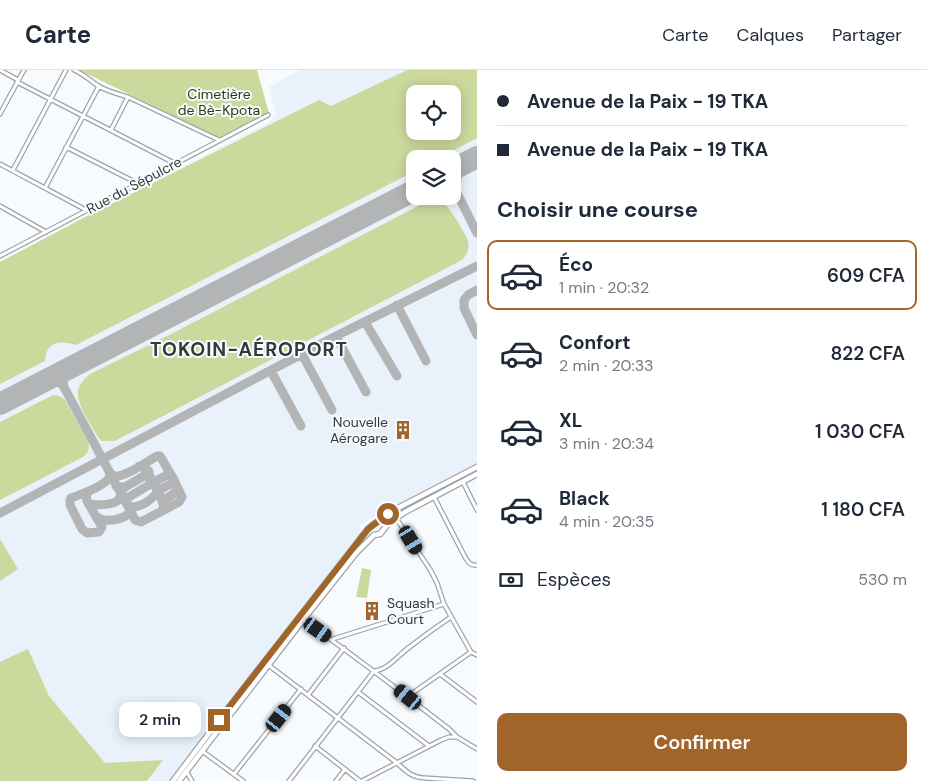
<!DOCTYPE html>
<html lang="fr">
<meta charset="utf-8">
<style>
:root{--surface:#fff;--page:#f2f2f3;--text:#1f2937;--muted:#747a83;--line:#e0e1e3;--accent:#a16429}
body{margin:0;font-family:"DM Sans",sans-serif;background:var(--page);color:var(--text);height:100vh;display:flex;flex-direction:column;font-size:19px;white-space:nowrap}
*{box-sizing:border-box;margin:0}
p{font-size:16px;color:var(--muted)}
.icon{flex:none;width:28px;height:28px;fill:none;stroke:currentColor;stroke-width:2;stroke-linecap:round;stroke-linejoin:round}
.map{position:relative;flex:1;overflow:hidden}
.side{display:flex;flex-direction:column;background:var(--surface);width:450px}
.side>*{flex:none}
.guide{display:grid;align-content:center;height:110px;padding:0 20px;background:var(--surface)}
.tools{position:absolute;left:406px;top:15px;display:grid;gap:10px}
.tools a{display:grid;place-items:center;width:55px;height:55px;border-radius:10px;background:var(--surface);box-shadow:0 2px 12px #0003;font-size:25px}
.end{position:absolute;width:22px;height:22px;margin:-11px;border:6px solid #a16429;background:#fff;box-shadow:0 0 0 2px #fff}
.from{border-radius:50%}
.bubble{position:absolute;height:35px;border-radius:10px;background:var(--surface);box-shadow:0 2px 12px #0003;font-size:16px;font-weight:600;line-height:35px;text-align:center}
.car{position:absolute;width:15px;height:30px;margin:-15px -8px;border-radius:6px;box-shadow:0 0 4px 1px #0007;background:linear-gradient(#222 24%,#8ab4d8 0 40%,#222 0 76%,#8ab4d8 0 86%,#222 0)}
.guide b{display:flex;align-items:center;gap:18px;height:48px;font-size:19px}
.guide b+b{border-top:1px solid var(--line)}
.guide i{width:12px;height:12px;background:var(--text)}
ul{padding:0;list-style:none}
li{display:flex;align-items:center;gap:15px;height:70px;margin:0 10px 8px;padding:0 10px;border:2px solid transparent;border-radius:10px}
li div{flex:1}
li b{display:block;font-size:19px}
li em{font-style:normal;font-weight:600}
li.on{border-color:var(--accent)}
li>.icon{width:45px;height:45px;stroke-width:1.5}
h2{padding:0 20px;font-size:22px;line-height:60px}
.pay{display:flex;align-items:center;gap:12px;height:55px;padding:0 20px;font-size:19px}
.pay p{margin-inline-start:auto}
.primary-button{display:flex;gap:10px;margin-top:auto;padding:10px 20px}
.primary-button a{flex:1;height:58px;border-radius:10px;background:var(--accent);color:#fff;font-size:20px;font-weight:600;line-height:58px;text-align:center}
header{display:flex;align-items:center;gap:30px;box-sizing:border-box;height:70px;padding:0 25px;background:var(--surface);border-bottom:1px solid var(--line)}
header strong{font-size:24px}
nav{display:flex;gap:28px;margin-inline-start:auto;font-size:18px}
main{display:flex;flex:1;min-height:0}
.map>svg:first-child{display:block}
</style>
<header>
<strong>Carte</strong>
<nav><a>Carte</a><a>Calques</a><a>Partager</a></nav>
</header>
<main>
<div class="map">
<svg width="477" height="711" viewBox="0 0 477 711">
<rect width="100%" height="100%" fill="#f8fbfe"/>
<!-- built -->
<path fill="#e9f2fb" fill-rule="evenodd" d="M 300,0 L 477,0 L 477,394 L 425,420 L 358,456 L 362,461 L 169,711 L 0,711 L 0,192 L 269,52 L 276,45 L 269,17 ZM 415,24 L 452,24 L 452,61 L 415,61 ZM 415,89 L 452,89 L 452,126 L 415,126 Z"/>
<!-- green -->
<path fill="#cbd99d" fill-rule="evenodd" d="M 79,0 L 257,0 L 269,43 L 220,68 Z
M 407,0 L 477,0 L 477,68 L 438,89 L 415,89 L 415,101 L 76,275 C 60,270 46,271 45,291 L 0,314 L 0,192 L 87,146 L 319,30 L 331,36 ZM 415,24 L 452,24 L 452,61 L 415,61 Z
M 433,131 C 437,131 441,131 444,134 C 451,139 465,163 468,171 C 470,178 467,185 462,190 L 115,371 L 101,371 C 95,363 91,355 86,347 C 77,329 72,318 90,304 L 171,264 L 424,133 Z
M 53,325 L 59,326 L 65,330 L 88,371 C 90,378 89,383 83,387 L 0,430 L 0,352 Z
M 0,469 L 18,499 L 0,511 Z
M 362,498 L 371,500 L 367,528 L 356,527 Z
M 28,579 L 49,626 L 105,693 L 163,690 L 147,711 L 0,711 L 0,592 Z"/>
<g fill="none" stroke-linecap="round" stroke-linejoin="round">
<!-- taxiway -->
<path stroke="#b2b4b6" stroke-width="9" d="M 452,118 L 457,123 L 477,163
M 457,123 C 453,110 459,100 469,92
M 477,220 L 468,225 L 464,230 L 464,238 L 477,265
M 397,235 L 426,291
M 365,252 L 397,306
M 336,266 L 366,322
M 302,284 L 332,340
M 271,301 L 301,356
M 47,310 C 54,309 60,311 64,317 C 62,308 64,303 71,297
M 64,317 L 109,401 C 117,418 127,433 135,450 L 141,452 L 179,432 L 182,427 L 173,408 L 160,386 L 157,386 C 146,392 125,408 113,406 L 109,401 L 110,407 C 103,417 82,424 71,428 L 70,430 L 70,435 L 82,459 L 87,463 L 99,462 L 102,457 L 87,431 L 86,426 L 89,421
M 139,396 L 144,397 L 147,400 L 161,428 L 164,437 L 161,442
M 151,409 L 156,411 L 167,405 L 168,401
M 116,416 L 122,417 L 125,417 L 144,406 L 147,400 L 149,401
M 157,418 L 161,419 L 171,414 L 173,408
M 161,428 L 165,429 C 170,426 176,424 178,418
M 88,433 C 93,436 112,435 117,431 C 120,429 120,427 121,424 L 126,427 L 129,427 L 149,415 L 151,409
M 128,435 L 132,437 C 141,437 154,429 158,420
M 0,443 L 336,266 L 477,196
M 97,447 C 104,453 123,450 129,443 L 130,438"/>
<!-- runway -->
<path stroke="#b2b4b6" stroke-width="22" d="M 452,100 L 477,87
M 0,334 L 415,120"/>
<!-- street casing -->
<g stroke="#a0a3a6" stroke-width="5.5">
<path id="street" d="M 0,0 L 18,10
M 74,0 C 83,4 90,10 98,16 C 107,21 118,24 128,27 L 219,70
M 17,12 L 176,94
M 0,44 L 24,0
M 111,60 L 128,27
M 66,77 L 137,113
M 0,94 L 86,140
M 13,100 L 66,0
M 45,118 L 99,16
M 0,136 L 46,162
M 0,186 L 268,45
M 463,412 L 477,440
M 434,427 L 465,487 C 468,492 470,496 477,495
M 396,448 L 431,501 L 437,513 L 444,534 L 471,582 L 477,585
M 303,550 C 353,584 401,622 449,659 L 457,667 L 477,679
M 333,569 L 444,534
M 267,594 L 397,693 C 407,702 411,707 425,708 L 473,711
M 440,604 L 477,632
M 358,622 L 429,676
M 308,625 L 344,578
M 407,627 L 471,582
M 315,676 L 360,711
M 202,681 L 243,711
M 186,701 L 192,711
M 234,704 L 301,619
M 289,711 L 374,601 C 387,600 397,587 407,579 C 421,568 436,557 451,547
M 336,711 L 345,699
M 362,711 L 441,670 L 449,667 L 456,667"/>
</g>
<!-- secondary casing -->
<g stroke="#a0a3a6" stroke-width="7">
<path id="secondary" d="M 173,711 L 226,641 L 368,459 L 374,454 L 396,439 L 477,397
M 179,711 L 303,550 L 356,483 L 374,465 L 380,464 L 388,454 L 405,442 L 477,404"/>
</g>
<!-- street -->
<use href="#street" stroke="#fff" stroke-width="3"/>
<!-- secondary -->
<use href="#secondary" stroke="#fff" stroke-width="4.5"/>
</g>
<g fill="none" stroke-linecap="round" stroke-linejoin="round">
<!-- route -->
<path stroke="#a16429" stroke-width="6" d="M 219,650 L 368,459 L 388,444"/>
</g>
<!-- icons -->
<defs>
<g id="building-bare" transform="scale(1.5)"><path d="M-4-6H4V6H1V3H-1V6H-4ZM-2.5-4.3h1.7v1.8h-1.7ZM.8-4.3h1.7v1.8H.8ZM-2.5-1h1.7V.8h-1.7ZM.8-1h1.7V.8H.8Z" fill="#a16429" stroke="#f8fbfe" stroke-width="2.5" paint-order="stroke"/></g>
</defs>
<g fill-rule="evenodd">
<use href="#building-bare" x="403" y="360"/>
<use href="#building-bare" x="372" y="541"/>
</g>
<g text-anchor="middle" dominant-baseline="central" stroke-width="4" stroke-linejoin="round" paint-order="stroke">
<!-- park labels -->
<g font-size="14" fill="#2f3712" stroke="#f8fbfe">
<text x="219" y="24">Cimetière<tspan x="219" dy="16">de Bè-Kpota</tspan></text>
</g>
<!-- street labels -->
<g font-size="14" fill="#373839" stroke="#f8fbfe">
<text transform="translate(134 115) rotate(-28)">Rue du Sépulcre</text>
</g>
<!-- poi labels -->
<g font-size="14" fill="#373839" stroke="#f8fbfe" text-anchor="end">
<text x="388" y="352">Nouvelle<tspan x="388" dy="16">Aérogare</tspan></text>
<text x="387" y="533" text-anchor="start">Squash<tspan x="387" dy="16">Court</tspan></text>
</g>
<!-- district labels -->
<g font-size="19" font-weight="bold" letter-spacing="1" fill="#373839" stroke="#f8fbfe">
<text x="249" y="279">TOKOIN-AÉROPORT</text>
</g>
</g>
</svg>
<div class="tools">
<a><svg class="icon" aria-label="locate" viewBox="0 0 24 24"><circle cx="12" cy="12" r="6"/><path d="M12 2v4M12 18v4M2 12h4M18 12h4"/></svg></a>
<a><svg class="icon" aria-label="layers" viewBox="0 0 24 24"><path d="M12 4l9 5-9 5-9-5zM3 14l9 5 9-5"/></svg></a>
</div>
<i class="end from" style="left:388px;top:444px"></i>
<i class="end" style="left:219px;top:650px"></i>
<div class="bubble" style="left:119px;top:632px;width:82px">2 min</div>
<i class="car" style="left:411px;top:470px;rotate:149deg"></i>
<i class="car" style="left:318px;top:560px;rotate:125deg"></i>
<i class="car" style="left:408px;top:627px;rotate:309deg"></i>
<i class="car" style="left:279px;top:648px;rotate:38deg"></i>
</div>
<section class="side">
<div class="guide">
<b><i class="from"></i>Avenue de la Paix - 19 TKA</b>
<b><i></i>Avenue de la Paix - 19 TKA</b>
</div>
<h2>Choisir une course</h2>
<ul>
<li class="on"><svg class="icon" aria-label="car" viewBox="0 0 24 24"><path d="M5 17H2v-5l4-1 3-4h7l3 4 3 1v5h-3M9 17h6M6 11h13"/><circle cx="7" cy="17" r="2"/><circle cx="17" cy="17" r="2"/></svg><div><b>Éco</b><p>1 min · 20:32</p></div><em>609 CFA</em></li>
<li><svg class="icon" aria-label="car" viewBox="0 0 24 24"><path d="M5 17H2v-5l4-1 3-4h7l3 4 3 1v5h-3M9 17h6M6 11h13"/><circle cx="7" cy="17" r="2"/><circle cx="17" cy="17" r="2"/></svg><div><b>Confort</b><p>2 min · 20:33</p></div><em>822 CFA</em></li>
<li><svg class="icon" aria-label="car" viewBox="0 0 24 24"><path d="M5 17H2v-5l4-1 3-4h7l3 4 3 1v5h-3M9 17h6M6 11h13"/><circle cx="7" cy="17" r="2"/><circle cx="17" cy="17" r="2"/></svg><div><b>XL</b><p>3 min · 20:34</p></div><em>1 030 CFA</em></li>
<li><svg class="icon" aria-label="car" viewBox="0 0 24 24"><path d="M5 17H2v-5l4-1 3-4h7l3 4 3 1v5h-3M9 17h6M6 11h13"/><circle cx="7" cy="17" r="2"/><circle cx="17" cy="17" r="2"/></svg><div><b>Black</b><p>4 min · 20:35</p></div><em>1 180 CFA</em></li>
</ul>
<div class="pay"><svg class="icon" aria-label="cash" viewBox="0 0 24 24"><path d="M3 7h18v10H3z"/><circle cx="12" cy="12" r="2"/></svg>Espèces<p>530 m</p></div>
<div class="primary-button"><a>Confirmer</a></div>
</section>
</main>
